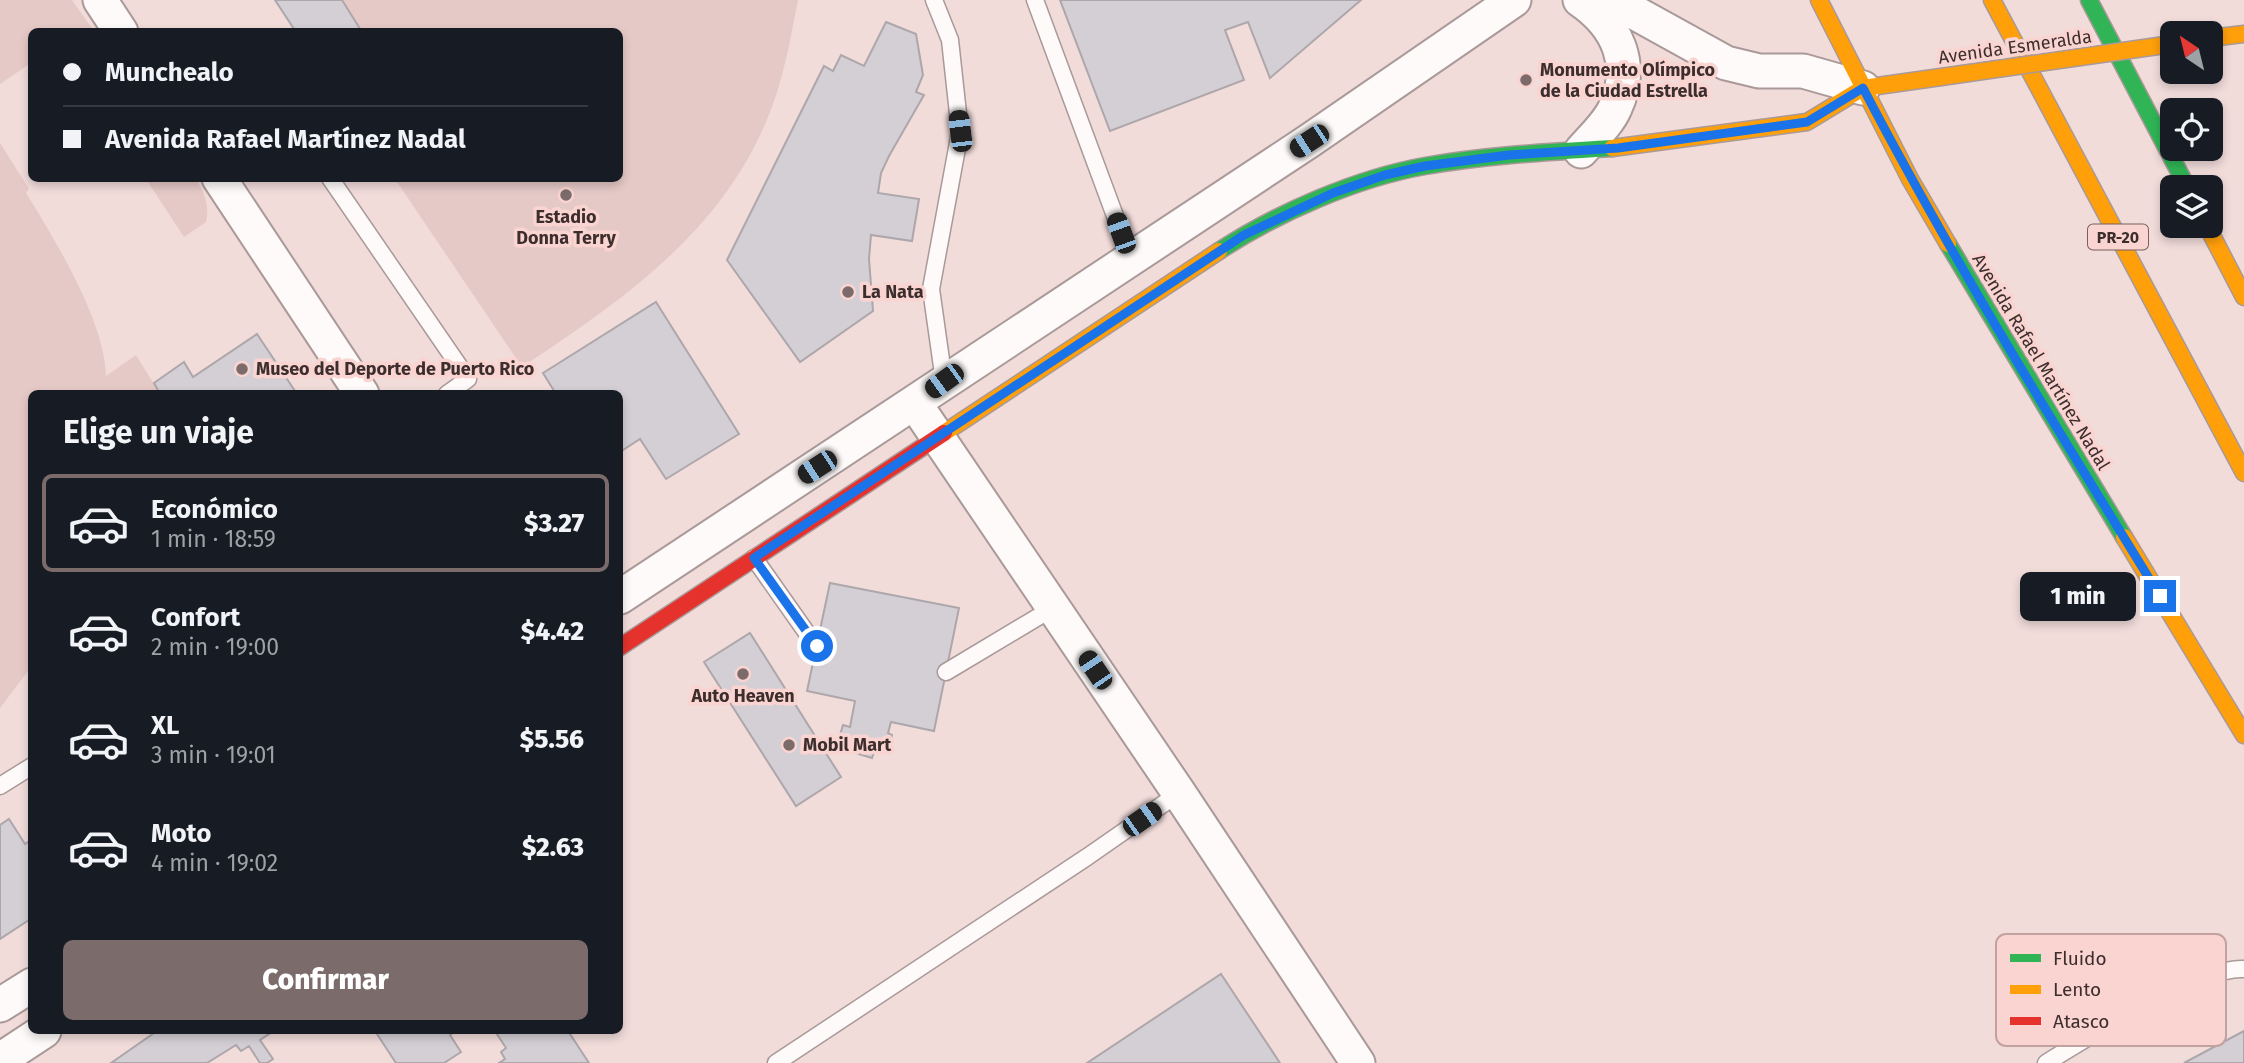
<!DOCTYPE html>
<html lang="es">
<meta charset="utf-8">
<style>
:root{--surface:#171b24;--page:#242831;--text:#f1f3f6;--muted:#9ea1a6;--line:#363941;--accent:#7b6b6a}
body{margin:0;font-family:"Fira Sans",sans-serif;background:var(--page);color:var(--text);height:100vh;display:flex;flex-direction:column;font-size:26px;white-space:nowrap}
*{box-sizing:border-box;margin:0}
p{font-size:23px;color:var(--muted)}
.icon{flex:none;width:38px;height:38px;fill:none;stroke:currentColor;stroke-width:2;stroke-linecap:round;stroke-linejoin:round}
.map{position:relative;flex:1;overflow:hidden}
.details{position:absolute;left:28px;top:390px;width:595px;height:644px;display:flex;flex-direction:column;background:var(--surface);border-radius:10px;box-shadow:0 4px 10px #0003}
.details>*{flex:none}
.guide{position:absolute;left:28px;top:28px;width:595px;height:154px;border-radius:10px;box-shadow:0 4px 10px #0003;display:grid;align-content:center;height:154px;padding:0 35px;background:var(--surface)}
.needle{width:46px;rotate:325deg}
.fabs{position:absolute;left:2160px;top:21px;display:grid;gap:14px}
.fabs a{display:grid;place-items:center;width:63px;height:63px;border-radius:10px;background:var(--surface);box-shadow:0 4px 10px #0003;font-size:35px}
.end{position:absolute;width:32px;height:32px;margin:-16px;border:9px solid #1a73e8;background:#fff;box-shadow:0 0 0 4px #fff}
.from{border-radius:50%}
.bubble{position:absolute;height:49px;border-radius:10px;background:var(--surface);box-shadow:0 4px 10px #0003;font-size:23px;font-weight:800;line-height:49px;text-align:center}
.car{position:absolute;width:21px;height:42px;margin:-21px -10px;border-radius:9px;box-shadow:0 0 5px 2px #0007;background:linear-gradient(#222 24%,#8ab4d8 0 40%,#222 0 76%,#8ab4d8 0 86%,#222 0)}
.guide b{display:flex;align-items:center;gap:24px;height:66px;font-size:26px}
.guide b+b{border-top:2px solid var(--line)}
.guide i{width:18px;height:18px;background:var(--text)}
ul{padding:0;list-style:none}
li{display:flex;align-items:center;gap:21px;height:98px;margin:0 14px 10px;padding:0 21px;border:4px solid transparent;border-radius:10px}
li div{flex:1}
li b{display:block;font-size:26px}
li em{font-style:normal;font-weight:800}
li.active{border-color:var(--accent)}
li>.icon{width:63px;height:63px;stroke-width:1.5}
h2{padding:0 35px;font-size:32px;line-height:84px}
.primary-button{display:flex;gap:14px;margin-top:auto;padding:14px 35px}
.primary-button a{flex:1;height:80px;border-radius:10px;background:var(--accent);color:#fff;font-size:28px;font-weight:800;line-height:80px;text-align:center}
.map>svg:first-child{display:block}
</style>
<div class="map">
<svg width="2244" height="1063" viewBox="0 0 2244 1063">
<rect width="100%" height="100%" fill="#f1dcda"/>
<!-- green -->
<path fill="#e5c9c6" d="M 0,0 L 72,0 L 94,31 L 32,32 L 31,63 L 0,84 Z
M 342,0 L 798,0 C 792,30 787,60 778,89 C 737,221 632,294 522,367 L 395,179 L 620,178 L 620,32 L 362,31 Z
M 0,143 L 29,189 L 26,193 C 55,240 105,321 106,376 L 136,355 L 160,394 L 32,394 L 31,667 L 0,708 Z
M 146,179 L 196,179 C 204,192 210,206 206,222 L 184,237 Z"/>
<!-- building -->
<path fill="#d4cfd4" stroke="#ada7ab" stroke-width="2" d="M 275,0 L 342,0 L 362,32 L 296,32 Z
M 1060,0 L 1361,0 L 1270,78 L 1248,22 L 1225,30 L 1244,80 L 1110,131 Z
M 886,22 L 916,34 L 923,75 L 916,92 L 924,95 L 889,156 L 881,173 L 878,193 L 919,199 L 912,241 L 871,235 L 869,259 L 873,311 L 800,362 L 727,260 L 824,66 L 833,71 L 841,55 L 864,66 Z
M 656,302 L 739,434 L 666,479 L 640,439 L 620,452 L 620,394 L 556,394 L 543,373 Z
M 257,334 L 297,394 L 160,394 L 154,383 L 184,362 L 193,377 Z
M 830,583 L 959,608 L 934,731 L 891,722 L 888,733 L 892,735 L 887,752 L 875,749 L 872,758 L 849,751 L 852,741 L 839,738 L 843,725 L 850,727 L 855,701 L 807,691 Z
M 750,633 L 841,777 L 796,806 L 704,662 Z
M 9,819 L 25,844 L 32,839 L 32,918 L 0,939 L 0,825 Z
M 1221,974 L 1280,1063 L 1087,1063 Z
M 157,1031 L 266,1031 L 269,1034 L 260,1040 L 273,1059 L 267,1063 L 260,1063 L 249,1046 L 241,1051 L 236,1045 L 207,1063 L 111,1063 Z
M 375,1031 L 455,1031 L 450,1035 L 461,1052 L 444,1063 L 396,1063 Z
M 495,1031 L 568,1031 L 589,1063 L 499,1063 L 505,1059 L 501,1052 L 506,1048 Z
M 2244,1031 L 2244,1063 L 2184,1063 Z"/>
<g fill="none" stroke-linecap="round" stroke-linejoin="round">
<!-- lane casing -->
<g stroke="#a99998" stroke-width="19">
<path id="lane" d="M 934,0 L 950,40 L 960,132 L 931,289 L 944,381
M 1035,0 L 1131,259
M 330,178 L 468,379 L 447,394
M 754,558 L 816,646
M 946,672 L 1053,608
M 0,786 L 32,766
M 776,1063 L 1087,857 L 1179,793
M 2046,1063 C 2087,1038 2200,966 2244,969"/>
</g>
<!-- street casing -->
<g stroke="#a99998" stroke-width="37">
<path id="street" d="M 100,0 L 121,32
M 1580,0 C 1618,26 1635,65 1615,108 C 1608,124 1593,137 1581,151
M 1612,0 L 1726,63 L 1759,71 L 1803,71 L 1863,88
M 219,178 L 362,394
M 924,417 L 1179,793 L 1358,1063
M 620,597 L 1309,141 L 1514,0
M 0,1005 L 32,985
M 0,1060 L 44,1031"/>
</g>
<!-- fast casing -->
<g stroke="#a99998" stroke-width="19">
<path id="fast" d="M 2089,0 L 2187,187
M 1948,244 L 2124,537
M 1219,251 C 1277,213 1357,178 1425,166 C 1487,155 1549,152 1612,148"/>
</g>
<!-- slow casing -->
<g stroke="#a99998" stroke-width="19">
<path id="slow" d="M 1819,0 L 1910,179 L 1948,244
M 1992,0 L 2244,473
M 2210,38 L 2244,34
M 1612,148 L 1807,122 L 1863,88 L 1941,77
M 2207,226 L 2244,297
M 944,433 L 1219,251
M 2124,537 L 2244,735"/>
</g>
<!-- jam casing -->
<g stroke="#a99998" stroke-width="19">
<path id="jam" d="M 620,647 L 944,433"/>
</g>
<!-- lane -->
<use href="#lane" stroke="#fdfaf9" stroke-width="16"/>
<!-- street -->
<use href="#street" stroke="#fdfaf9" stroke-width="33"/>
<!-- fast -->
<use href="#fast" stroke="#30b455" stroke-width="16"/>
<!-- slow -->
<use href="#slow" stroke="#ff9f0a" stroke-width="16"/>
<!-- jam -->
<use href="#jam" stroke="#e5322d" stroke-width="16"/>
<!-- slow-bridge casing -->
<g stroke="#a99998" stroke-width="19" stroke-linecap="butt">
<path id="slow-bridge" d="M 1941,77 L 2172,44"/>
</g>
<!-- slow-bridge -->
<use href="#slow-bridge" stroke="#ff9f0a" stroke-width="16"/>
</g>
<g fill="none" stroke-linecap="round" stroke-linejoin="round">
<!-- route -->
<path stroke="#1a73e8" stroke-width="9" d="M 817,646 L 754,558 L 1244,235 L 1333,193 L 1385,175 L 1425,166 L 1509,155 L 1618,148 L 1807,122 L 1863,88 C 1954,262 2057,429 2160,596"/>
</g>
<!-- markers -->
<g fill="#7b6b6a" stroke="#fad4d1" stroke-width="2.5">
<circle cx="1526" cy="80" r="7"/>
<circle cx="566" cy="195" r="7"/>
<circle cx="848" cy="292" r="7"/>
<circle cx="242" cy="369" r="7"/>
<circle cx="743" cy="674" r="7"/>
<circle cx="789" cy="745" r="7"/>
</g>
<g text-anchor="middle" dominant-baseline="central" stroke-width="7" stroke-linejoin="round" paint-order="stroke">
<!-- shield labels -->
<rect fill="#fad4d1" stroke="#75605e" stroke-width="2" x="2088" y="224.5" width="60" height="25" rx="5"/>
<g font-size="16" font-weight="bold" fill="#3c2e2d">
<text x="2118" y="237">PR-20</text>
</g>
<!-- street labels -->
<g font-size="18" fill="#3c2e2d" stroke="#fad4d1">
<text transform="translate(2015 47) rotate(-8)">Avenida Esmeralda</text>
<text transform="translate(2041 362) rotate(59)">Avenida Rafael Martínez Nadal</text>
</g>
<!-- poi labels -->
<g font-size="18" font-weight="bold" fill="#3c2e2d" stroke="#fad4d1" text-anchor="start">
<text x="1540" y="70">Monumento Olímpico<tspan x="1540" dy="21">de la Ciudad Estrella</tspan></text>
<text x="566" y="217" text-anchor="middle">Estadio<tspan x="566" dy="21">Donna Terry</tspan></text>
<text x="862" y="292">La Nata</text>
<text x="256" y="369">Museo del Deporte de Puerto Rico</text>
<text x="743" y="696" text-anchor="middle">Auto Heaven</text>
<text x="803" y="745">Mobil Mart</text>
</g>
</g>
<!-- legend -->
<rect x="1996" y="934" width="230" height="112" rx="10" fill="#fad4d1" stroke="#c1a2a0" stroke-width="2"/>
<rect x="2010" y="954" width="31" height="8" fill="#30b455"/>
<rect x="2010" y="985" width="31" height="9" fill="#ff9f0a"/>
<rect x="2010" y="1017" width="31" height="8" fill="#e5322d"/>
<g font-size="19" fill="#3c2e2d">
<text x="2053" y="965">Fluido</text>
<text x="2053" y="996">Lento</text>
<text x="2053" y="1028">Atasco</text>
</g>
</svg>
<div class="fabs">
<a><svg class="needle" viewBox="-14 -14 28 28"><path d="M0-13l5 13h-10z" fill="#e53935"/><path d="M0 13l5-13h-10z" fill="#9ea1a6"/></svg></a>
<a><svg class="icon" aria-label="locate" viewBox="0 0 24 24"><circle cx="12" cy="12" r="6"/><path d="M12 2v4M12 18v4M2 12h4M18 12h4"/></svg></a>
<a><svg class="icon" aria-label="layers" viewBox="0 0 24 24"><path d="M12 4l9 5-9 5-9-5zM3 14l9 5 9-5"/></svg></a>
</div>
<i class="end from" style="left:817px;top:646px"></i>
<i class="end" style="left:2160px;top:596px"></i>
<div class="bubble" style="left:2020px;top:572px;width:116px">1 min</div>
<i class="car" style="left:960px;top:131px;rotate:353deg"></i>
<i class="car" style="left:1309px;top:141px;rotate:237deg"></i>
<i class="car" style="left:1121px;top:233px;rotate:340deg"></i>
<i class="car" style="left:944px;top:381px;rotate:234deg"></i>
<i class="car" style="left:817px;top:467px;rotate:237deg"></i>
<i class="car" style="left:1095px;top:670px;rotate:326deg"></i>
<i class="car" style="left:1142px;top:819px;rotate:55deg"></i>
<div class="guide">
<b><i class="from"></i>Munchealo</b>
<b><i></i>Avenida Rafael Martínez Nadal</b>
</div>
<section class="details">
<h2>Elige un viaje</h2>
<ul>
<li class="active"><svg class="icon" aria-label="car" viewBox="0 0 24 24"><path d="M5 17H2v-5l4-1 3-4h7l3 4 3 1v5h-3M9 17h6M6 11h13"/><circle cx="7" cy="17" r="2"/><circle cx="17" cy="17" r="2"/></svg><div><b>Económico</b><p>1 min · 18:59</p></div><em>$3.27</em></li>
<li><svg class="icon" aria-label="car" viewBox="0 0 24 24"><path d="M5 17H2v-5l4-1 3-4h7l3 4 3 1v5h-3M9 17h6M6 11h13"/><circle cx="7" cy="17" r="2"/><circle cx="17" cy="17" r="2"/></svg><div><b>Confort</b><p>2 min · 19:00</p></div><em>$4.42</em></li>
<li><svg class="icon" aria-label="car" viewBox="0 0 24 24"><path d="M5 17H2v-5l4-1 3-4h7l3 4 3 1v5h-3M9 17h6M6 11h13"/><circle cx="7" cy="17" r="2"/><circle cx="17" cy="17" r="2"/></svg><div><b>XL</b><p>3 min · 19:01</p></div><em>$5.56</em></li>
<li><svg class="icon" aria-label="car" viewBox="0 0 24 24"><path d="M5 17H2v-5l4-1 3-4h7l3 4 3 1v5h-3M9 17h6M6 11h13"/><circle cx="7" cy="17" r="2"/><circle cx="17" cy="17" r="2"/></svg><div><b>Moto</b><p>4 min · 19:02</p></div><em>$2.63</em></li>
</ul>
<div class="primary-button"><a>Confirmar</a></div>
</section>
</div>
